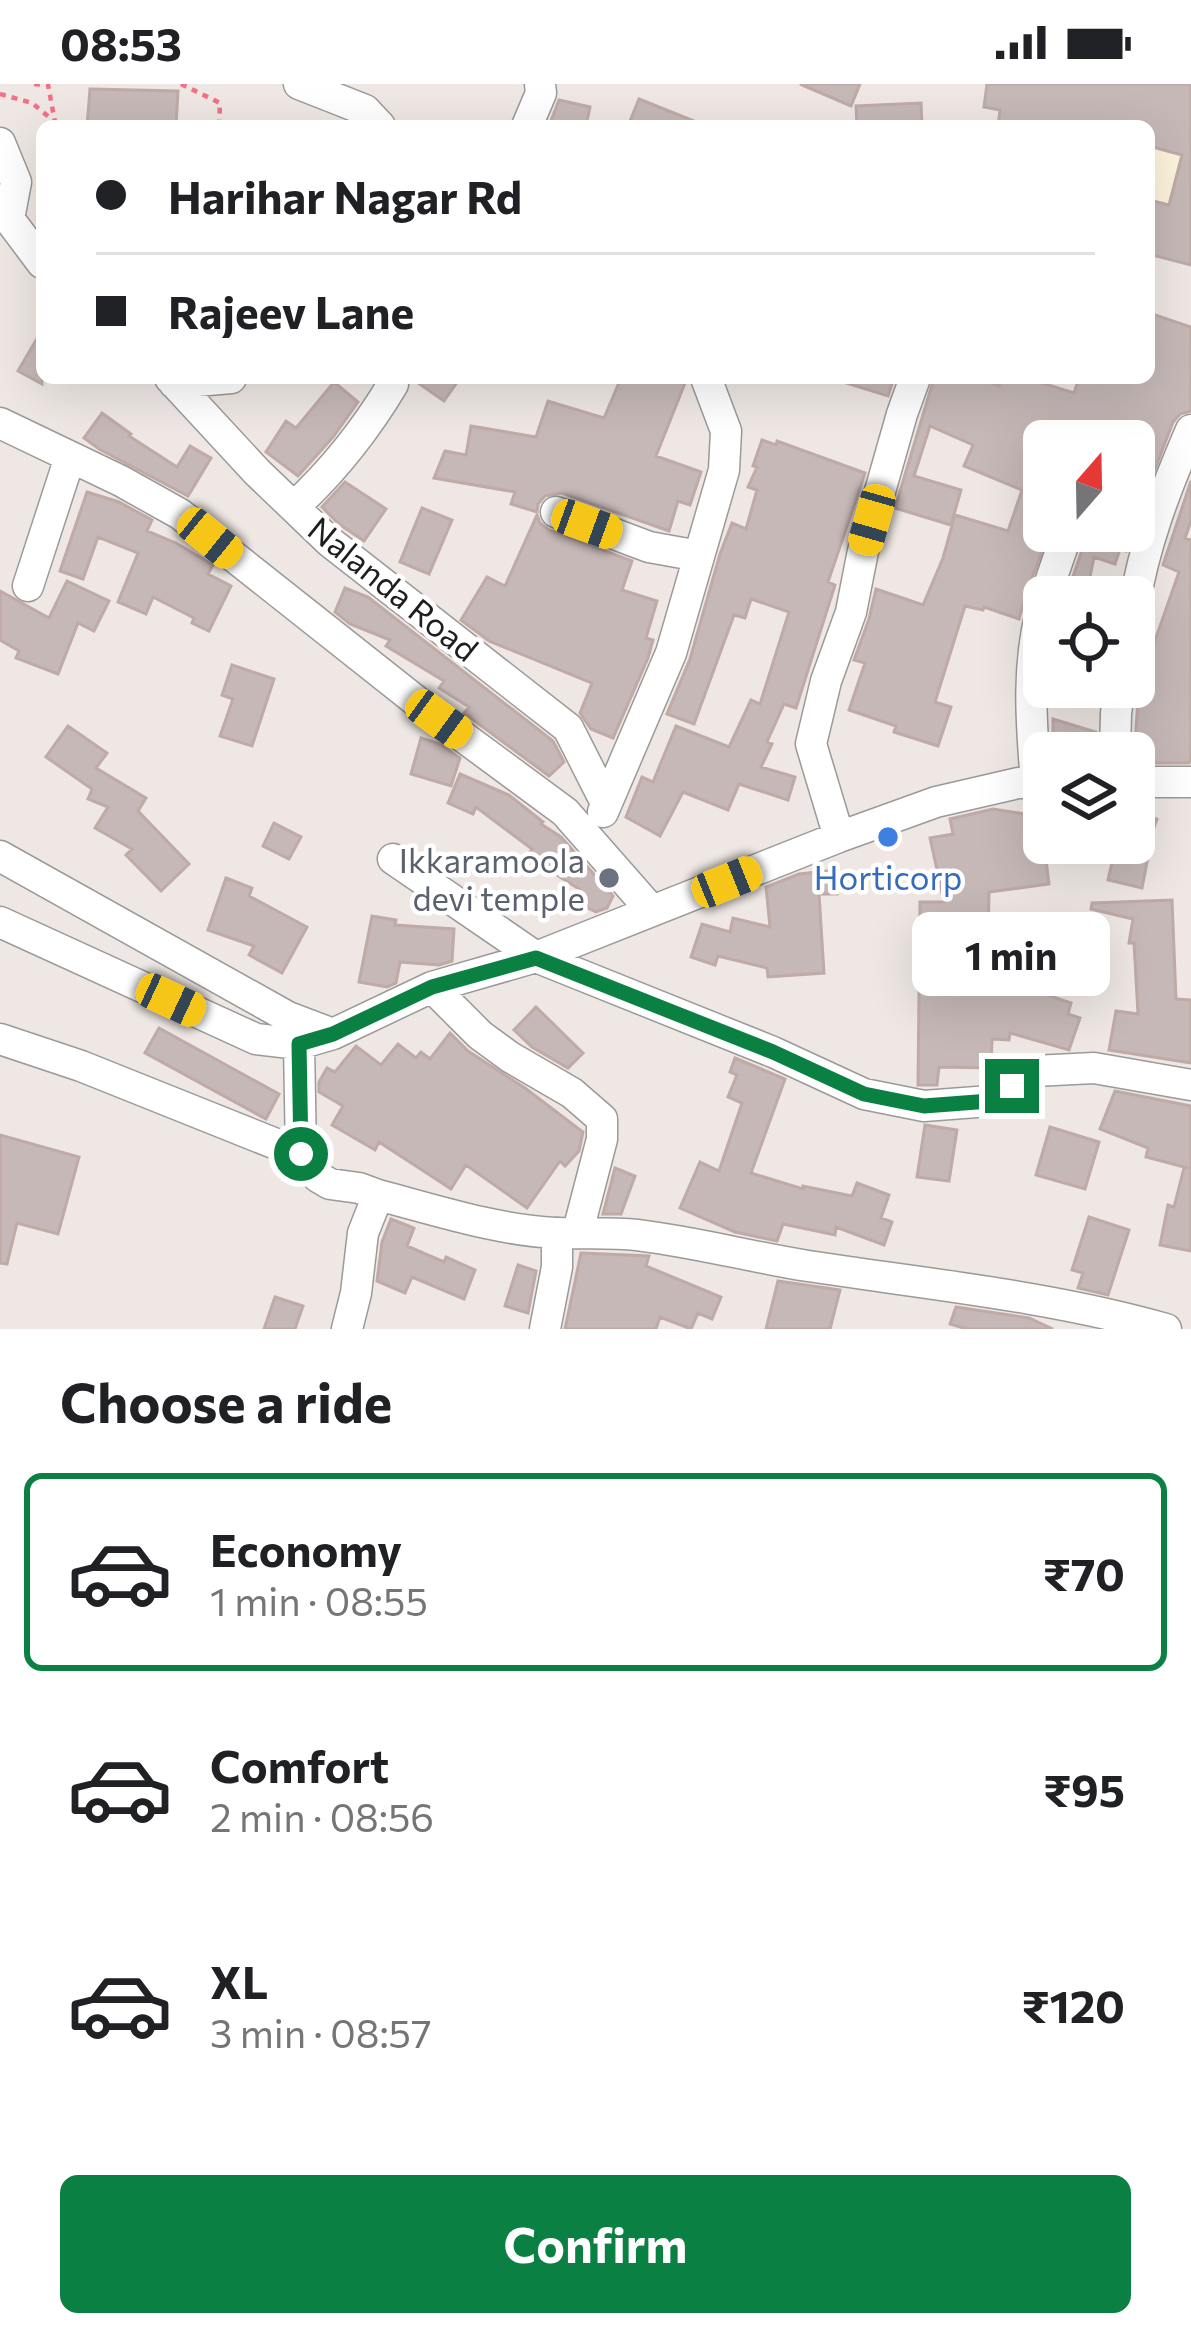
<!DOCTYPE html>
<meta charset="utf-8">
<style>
:root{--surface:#fff;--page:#f6f6f6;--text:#202124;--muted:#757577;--line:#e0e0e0;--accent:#0b8043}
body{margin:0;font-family:Commissioner,sans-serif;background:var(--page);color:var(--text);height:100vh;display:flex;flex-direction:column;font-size:45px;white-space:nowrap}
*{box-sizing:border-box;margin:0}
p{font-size:39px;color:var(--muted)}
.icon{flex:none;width:66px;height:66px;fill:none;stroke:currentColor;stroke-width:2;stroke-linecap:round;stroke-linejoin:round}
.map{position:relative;height:1245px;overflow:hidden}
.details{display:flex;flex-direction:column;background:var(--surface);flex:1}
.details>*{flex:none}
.hud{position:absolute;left:36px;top:36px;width:1119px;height:264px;border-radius:18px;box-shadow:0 12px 48px #0002;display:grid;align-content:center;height:264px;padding:0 60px;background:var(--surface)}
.needle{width:78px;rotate:20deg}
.tools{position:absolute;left:1023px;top:336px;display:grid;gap:24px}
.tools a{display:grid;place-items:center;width:132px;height:132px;border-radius:18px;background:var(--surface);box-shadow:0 12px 48px #0002;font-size:60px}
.end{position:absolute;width:54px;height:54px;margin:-27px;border:15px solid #0b8043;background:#fff;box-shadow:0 0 0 6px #fff}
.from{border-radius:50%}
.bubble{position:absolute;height:84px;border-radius:18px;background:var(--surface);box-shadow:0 12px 48px #0002;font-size:39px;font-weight:700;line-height:84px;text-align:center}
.car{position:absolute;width:36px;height:72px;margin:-36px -18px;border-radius:15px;box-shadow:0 0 9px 3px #0007;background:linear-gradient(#f5c518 24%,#345 0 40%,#f5c518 0 76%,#345 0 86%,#f5c518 0)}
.hud b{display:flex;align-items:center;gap:42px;height:114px;font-size:45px}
.hud b+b{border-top:3px solid var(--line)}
.hud i{width:30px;height:30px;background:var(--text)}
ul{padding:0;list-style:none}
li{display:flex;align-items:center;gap:36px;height:198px;margin:0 24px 18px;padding:0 36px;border:6px solid transparent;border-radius:18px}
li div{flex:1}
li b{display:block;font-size:45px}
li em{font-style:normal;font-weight:700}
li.selected{border-color:var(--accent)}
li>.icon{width:108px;height:108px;stroke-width:1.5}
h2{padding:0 60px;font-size:54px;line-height:144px}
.primary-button{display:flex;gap:24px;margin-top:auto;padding:24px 60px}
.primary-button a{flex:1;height:138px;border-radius:18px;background:var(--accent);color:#fff;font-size:48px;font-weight:700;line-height:138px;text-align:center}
.status{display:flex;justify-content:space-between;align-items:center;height:84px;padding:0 60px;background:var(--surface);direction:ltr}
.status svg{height:33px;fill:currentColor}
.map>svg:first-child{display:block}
</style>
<div class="status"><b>08:53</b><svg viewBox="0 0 49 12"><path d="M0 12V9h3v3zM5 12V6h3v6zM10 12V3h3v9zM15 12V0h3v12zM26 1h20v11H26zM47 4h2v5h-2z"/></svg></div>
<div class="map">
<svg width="1191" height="1245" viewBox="0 0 1191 1245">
<rect width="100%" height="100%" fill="#eee7e3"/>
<!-- education -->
<path fill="#fdf4dd" d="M 1191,14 L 1191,180 L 1149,162 L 1149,42 L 1129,42 Z"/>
<!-- building -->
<path fill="#c5b8b7" stroke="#bfaaa6" stroke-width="3" d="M 800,0 L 860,0 L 851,22 Z
M 987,0 L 1191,0 L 1191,181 L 1149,170 L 1149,116 L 1169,121 L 1182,71 L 1149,62 L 1149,42 L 998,42 L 1000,26 L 984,23 Z
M 90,5 L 178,7 L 176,42 L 87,42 Z
M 639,15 L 704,41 L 704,42 L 628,42 Z
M 559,16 L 590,23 L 586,42 L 549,42 Z
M 921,19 L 922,42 L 857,42 L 856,22 Z
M 1149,229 L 1191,243 L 1191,327 L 1180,330 L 1173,338 L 1134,440 L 1134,357 L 1044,357 L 1044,447 L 1050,447 L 1027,507 L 1019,535 L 984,523 L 983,526 L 965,522 L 935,618 L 951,623 L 938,662 L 894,648 L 896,642 L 849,626 L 865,579 L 854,576 L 869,535 L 876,505 L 923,521 L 943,474 L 955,431 L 1008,447 L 1022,406 L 964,382 L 973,361 L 930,342 L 914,392 L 961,406 L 951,441 L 895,424 L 934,294 L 980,294 L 999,302 L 1002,294 L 1026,294 L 1074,309 L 1079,294 L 1149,294 Z
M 42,246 L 42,300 L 18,287 Z
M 411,294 L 460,294 L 444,317 Z
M 621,294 L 687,294 L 656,372 L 701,388 L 690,421 L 678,417 L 669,447 L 562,409 L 545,412 L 538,420 L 537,428 L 511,420 L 515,408 L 434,394 L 445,367 L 466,371 L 471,342 L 536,353 L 548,317 L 604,334 Z
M 846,294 L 894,294 L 888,312 L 846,299 Z
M 334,298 L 358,318 L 333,353 L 298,392 L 266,368 L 286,337 L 296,344 Z
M 102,329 L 131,350 L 129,352 L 177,383 L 190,362 L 211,374 L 188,412 L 99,365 L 84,354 Z
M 762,356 L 776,361 L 777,357 L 865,389 L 828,498 L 835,501 L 796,624 L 784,620 L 767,658 L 772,660 L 761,683 L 795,693 L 788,716 L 739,700 L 728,726 L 683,708 L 660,752 L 626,733 L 642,693 L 653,698 L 676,642 L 729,663 L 751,616 L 760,620 L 789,528 L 751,515 L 745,534 L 734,531 L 694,640 L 667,630 L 690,575 L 720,470 L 732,439 L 746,445 L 757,406 L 748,403 L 757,383 L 753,382 Z
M 1191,397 L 1191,437 L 1185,454 L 1191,456 L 1191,673 L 1189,679 L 1150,679 L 1134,673 L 1139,602 L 1179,488 L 1163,481 Z
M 345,398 L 386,425 L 364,457 L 339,440 L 322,423 Z
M 87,408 L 119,418 L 152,436 L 147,447 L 176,459 L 213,481 L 208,490 L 231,502 L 209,547 L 192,539 L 194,534 L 153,513 L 146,530 L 118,518 L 138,469 L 98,453 L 83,495 L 60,487 Z
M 422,424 L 452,436 L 429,490 L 400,478 Z
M 537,431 L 540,439 L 549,446 L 632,477 L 622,506 L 657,517 L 646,554 L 653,556 L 648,574 L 613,654 L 591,645 L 580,629 L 592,599 L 489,557 L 461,536 L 487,493 L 505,502 Z
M 1076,447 L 1132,447 L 1126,467 L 1120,465 L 1115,480 L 1094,473 L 1086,513 L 1066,513 L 1082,466 L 1082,456 Z
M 67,497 L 109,517 L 94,547 L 78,539 L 58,590 L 16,574 L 19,567 L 0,556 L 0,507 L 49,534 Z
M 345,504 L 368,513 L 553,657 L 564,678 L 549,692 L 464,629 L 469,623 L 439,604 L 444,597 L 386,562 L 390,556 L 350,540 L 335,528 Z
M 232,581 L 274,595 L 252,662 L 220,652 L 233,615 L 222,611 Z
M 1053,635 L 1096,648 L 1096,669 L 1053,669 Z
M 68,642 L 107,669 L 96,684 L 146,714 L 138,727 L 189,780 L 161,807 L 126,771 L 132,765 L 95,744 L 108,723 L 88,715 L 92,705 L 46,673 Z
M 421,654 L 440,660 L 460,674 L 451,702 L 411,690 Z
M 460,690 L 509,711 L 543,738 L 541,740 L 561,753 L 613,812 L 607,824 L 596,828 L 573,817 L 579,805 L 527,772 L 532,765 L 476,723 L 473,730 L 448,719 Z
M 993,725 L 1044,733 L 1043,752 L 1049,800 L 989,808 L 988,860 L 1011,861 L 1011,899 L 1071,919 L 1068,930 L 1080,934 L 1069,966 L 1010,949 L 1009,956 L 992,955 L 991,984 L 939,983 L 937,1001 L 918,1001 L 920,818 L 944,818 L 930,754 L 953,750 L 950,735 Z
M 1134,726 L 1157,735 L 1144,772 L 1148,773 L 1142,804 L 1108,796 L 1115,766 L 1134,770 Z
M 274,739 L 301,753 L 289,775 L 263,762 Z
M 837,786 L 837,810 L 819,810 L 824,889 L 768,893 L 767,884 L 718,872 L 715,881 L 691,873 L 702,840 L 730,848 L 733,834 L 770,843 L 766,803 L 799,790 Z
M 226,794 L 252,804 L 249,812 L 307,843 L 282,889 L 249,871 L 254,862 L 208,846 Z
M 1172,816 L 1176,915 L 1191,916 L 1191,979 L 1109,966 L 1116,927 L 1138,930 L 1134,859 L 1129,859 L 1133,835 L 1091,825 L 1092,819 Z
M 372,832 L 396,836 L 395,841 L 454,845 L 452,877 L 439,881 L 400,878 L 396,899 L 387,903 L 359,898 Z
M 536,923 L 583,969 L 568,984 L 532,963 L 514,946 Z
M 159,944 L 279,1010 L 266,1035 L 145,969 Z
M 450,949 L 468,967 L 525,1004 L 583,1048 L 579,1067 L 565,1082 L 560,1077 L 527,1124 L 466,1081 L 451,1105 L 379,1058 L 375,1066 L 332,1041 L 343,1022 L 319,1008 L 319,998 L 327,984 L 335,988 L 356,962 L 381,981 L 398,960 L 416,974 L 421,968 L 430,975 Z
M 735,974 L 785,995 L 751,1089 L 803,1105 L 803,1102 L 852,1112 L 857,1099 L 889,1111 L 881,1134 L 892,1138 L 884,1161 L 836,1143 L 835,1151 L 783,1140 L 777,1157 L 735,1148 L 680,1124 L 700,1078 L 719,1087 L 742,1019 L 728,1013 L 737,991 L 730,988 Z
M 1115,1007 L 1191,1022 L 1191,1167 L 1160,1161 L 1168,1121 L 1174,1123 L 1184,1084 L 1188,1084 L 1146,1073 L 1148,1064 L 1100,1045 Z
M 925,1041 L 957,1046 L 949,1097 L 917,1093 Z
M 1050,1043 L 1099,1058 L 1085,1105 L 1036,1091 Z
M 0,1051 L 79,1073 L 58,1150 L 17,1139 L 7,1180 L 0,1179 Z
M 615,1084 L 635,1092 L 621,1130 L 603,1130 Z
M 1089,1133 L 1129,1146 L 1108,1211 L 1078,1204 L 1083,1189 L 1072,1186 Z
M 391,1135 L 414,1144 L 407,1162 L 444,1178 L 446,1173 L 475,1186 L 464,1215 L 412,1193 L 405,1209 L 377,1197 L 382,1158 Z
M 581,1169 L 649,1172 L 646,1182 L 721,1213 L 712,1235 L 698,1229 L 691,1245 L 660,1233 L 656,1245 L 565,1245 Z
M 518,1181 L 536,1187 L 528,1229 L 505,1222 Z
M 778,1197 L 840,1206 L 830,1245 L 766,1245 Z
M 275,1213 L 303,1222 L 295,1245 L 264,1245 Z
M 956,1223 L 1029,1234 L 1053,1245 L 967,1245 L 950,1240 Z"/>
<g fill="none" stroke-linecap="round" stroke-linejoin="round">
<!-- minor casing -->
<g stroke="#9a9a9a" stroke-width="33">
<path id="minor" d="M 299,0 L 365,26 L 380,42
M 527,42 L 541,9 L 540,0
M 0,59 L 16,98 L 9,135 L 42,179
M 170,294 L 257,388 L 330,458 L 568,644 L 606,719
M 174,299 L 231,294
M 0,339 L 121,397 L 180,430 L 439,635 L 565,728 L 652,827
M 294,423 C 334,386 365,347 393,300
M 556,428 L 649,463 L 699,472
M 28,502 L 70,373
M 1045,513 L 1063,461
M 1134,523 C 1144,460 1166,404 1191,346
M 1115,669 L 1116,629 L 1120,603
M 1134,698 L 1191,698
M 1036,699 C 1031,638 1026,577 1044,517
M 603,728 L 671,569 L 724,386 L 726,347 L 706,294
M 839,753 L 811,660 L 826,597 L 851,528 L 863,467 L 902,330 L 915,294
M 0,772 L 288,933 L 333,950
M 393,775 L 536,873 L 773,968 L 864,1010 L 924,1022 L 990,1017 L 1034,987 L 1094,984 L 1191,1001
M 0,838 L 256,955 L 299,960 L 333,950 L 432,903 L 536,873 L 839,753 L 936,718 L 1018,699 L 1044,699
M 432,903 L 480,951 L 510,973 L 572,1009 L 602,1035 L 602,1055 L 578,1147
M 0,955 L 81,982 L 301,1070
M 299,960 L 301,1070 L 318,1093 L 330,1100 L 359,1104 L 378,1111 L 363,1149 L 356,1209 L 347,1245
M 378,1111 C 435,1126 496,1146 556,1149 C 583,1150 610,1148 637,1151 C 695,1158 751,1173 808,1182 C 927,1200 1050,1212 1166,1245
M 545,1245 L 557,1183 L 557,1149"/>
</g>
<!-- path -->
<path stroke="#f36f86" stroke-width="4.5" stroke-dasharray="6 6" stroke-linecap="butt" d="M 34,0 L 48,1 L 55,38 L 61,42
M 181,0 L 220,19 L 219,42
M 0,10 L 32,19 L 55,38"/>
<!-- minor -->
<use href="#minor" stroke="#fff" stroke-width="30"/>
</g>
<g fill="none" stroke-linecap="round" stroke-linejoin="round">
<!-- route -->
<path stroke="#0b8043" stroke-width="15" d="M 301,1070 L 299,960 L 333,950 L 432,903 L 536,874 L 773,968 L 864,1010 L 924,1022 L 990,1017 L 1012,1002"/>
</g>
<!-- markers -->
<circle fill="#3f7fe0" stroke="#fff" stroke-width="4.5" cx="888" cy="753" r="12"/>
<circle fill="#6b7280" stroke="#fff" stroke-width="4.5" cx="609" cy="794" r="12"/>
<g text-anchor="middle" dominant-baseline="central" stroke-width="9" stroke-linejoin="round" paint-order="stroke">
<!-- street labels -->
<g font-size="33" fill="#1d1d1d" stroke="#fff">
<text transform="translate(394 504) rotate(39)">Nalanda Road</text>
</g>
<!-- worship labels -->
<g font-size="33" fill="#5b616d" stroke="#fff" text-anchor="end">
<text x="585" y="775">Ikkaramoola<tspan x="585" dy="38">devi temple</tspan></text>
</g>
<!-- shop labels -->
<g font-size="33" fill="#366cbe" stroke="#fff">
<text x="888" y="792">Horticorp</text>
</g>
</g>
</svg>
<div class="tools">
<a><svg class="needle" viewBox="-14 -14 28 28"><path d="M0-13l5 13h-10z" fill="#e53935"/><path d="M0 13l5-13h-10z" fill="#757577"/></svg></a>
<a><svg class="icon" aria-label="locate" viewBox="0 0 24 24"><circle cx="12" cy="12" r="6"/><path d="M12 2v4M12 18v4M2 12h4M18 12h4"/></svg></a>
<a><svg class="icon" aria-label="layers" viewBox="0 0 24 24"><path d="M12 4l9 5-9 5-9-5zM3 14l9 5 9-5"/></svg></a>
</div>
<i class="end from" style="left:301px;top:1070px"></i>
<i class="end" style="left:1012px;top:1002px"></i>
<div class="bubble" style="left:912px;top:828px;width:198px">1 min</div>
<i class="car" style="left:872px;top:436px;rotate:196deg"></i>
<i class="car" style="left:587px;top:440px;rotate:110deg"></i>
<i class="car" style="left:210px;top:454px;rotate:129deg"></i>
<i class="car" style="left:439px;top:635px;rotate:126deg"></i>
<i class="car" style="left:727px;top:798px;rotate:68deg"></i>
<i class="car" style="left:171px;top:916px;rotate:115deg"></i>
<div class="hud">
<b><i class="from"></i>Harihar Nagar Rd</b>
<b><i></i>Rajeev Lane</b>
</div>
</div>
<section class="details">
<h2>Choose a ride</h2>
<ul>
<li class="selected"><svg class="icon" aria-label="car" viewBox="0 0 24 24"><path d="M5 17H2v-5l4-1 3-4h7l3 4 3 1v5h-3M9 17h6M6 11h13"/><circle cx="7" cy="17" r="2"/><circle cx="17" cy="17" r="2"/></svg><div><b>Economy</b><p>1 min · 08:55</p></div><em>₹70</em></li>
<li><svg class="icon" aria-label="car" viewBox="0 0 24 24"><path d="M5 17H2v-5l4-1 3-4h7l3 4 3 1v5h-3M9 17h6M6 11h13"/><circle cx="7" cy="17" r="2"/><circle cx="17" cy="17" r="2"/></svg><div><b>Comfort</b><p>2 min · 08:56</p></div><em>₹95</em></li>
<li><svg class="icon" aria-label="car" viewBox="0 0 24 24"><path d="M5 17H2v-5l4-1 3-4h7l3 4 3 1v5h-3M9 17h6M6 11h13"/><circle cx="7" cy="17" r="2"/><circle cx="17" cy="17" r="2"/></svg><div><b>XL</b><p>3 min · 08:57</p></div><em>₹120</em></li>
</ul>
<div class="primary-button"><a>Confirm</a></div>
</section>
